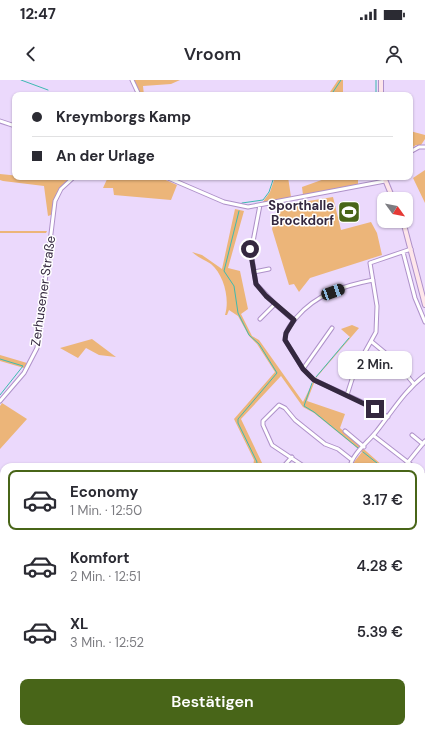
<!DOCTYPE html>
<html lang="de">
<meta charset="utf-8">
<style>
:root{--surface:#fff;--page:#f7f7f7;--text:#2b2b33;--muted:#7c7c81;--line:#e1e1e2;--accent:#486518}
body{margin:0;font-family:"DM Sans",sans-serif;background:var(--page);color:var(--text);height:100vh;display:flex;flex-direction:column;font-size:15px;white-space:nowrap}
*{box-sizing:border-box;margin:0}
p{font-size:13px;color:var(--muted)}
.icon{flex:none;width:22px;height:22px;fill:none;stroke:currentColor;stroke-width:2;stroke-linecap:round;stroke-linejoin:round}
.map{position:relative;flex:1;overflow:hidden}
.sheet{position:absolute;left:0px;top:383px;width:425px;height:270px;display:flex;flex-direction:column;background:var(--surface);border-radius:12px 12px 0 0;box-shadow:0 1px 3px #0004}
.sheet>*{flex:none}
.hud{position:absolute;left:12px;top:12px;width:401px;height:88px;border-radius:8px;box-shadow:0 1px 3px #0004;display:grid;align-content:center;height:88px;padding:0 20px;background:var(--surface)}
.needle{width:26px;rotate:123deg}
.controls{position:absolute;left:377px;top:112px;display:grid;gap:8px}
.controls a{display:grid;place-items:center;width:36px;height:36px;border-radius:8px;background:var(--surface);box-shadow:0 1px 3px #0004;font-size:20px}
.end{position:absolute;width:18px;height:18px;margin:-9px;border:5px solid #34283f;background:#fff;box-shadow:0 0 0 2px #fff}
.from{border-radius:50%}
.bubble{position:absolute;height:28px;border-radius:8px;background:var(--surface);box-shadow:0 1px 3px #0004;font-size:13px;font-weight:600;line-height:28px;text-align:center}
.car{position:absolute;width:12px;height:24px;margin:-12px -6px;border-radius:5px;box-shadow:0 0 3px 1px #0007;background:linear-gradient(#222 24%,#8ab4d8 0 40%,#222 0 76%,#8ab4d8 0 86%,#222 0)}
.hud b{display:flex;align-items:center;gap:14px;height:38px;font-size:15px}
.hud b+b{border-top:1px solid var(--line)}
.hud i{width:10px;height:10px;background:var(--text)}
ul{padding:7px 0 0;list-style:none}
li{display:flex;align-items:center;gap:12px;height:60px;margin:0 8px 6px;padding:0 12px;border:2px solid transparent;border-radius:8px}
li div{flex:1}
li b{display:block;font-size:15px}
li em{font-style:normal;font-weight:600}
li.selected{border-color:var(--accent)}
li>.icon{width:36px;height:36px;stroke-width:1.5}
.primary-button{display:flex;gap:8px;margin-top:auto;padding:8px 20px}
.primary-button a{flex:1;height:46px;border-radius:8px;background:var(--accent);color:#fff;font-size:16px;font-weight:600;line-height:46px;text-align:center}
.status{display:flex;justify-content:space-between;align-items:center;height:28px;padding:0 20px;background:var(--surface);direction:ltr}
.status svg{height:11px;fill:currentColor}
header{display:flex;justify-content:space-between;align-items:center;height:52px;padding:0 20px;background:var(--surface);font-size:18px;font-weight:600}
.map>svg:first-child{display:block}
</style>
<div class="status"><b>12:47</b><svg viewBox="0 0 49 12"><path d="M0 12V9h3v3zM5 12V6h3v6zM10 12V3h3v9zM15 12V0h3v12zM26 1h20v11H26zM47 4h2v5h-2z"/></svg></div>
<header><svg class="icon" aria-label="back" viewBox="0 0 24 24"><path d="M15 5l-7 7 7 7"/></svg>Vroom<svg class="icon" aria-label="person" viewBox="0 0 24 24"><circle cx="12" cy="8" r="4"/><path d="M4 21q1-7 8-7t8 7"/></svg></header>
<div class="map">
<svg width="425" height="653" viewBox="0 0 425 653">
<rect width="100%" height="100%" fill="#ebd9fc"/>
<!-- green -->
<path fill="#ecb579" d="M 134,0 L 180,0 L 171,4 L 143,6 L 144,15 L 141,15 Z
M 338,0 L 343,0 L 343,15 L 328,15 Z
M 410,51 L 425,55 L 425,59 L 421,65 L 416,65 L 410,69 Z
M 425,90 L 425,123 L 413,98 Z
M 0,94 L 40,98 L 71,97 L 57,113 L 51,135 L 48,136 L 44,106 L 3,101 L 0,100 Z
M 108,97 L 159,97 L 177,105 L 171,120 L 114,115 L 113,108 L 103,108 Z
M 275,97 L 288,97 L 291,117 L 262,123 L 270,112 Z
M 330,97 L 358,97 L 358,104 L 303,115 L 302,107 Z
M 333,117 L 341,150 L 371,142 L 377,153 L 382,175 L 310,198 L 299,212 L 294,204 L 289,205 L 272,149 L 278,126 Z
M 235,129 L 244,131 L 228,188 L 240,191 L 248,229 L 241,234 L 252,256 L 259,260 L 303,322 L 315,298 L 350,257 L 341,249 L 352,245 L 359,248 L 316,298 L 307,321 L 345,334 L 340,348 L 384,387 L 353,387 L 354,382 L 362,372 L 314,333 L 303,327 L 281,296 L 241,339 L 264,387 L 253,387 L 254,380 L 234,339 L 275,292 L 257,264 L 249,256 L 238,236 L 229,230 L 227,235 L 225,235 C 230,219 224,195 211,184 C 205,180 197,177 192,172 L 202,175 L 222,189 Z
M 0,151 L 47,151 L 46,153 L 0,153 Z
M 92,259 L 116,277 L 99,275 L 86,268 L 78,278 L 60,268 Z
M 0,275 L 27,283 L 24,288 L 0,281 Z
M 2,323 L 27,339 L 0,369 L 0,326 Z
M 0,466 L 4,467 L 4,600 L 0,602 Z
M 425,579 L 422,621 L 422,653 L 404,653 L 407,649 L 421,649 L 421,586 Z
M 4,604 L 4,649 L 7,649 L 7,653 L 0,653 L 0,606 Z
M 339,649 L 359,649 L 362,653 L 337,653 Z"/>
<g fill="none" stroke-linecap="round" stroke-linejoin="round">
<!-- stream -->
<path stroke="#3dbab1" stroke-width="1" d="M 21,0 L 48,10
M 383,4 L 383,0
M 331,15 L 341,0
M 376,15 L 376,0
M 242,123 L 263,120 L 269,112 L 274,97
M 239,131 L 224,191 L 234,206 L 238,233 L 249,255 L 259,264 L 277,293 L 238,339 L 238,343 L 257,382 L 256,387
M 0,279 L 23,286 L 0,315
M 316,297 L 349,258
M 312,303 L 304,326 L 314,332 L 358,368
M 363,372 L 382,387
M 421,593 L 425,584
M 419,649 L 419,653
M 8,653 L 8,649"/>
<!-- street casing -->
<g stroke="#ae91c9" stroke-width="5">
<path id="street" d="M 132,0 L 139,15
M 0,41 L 15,46
M 410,72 L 419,67 L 425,67
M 166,97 L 224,122 L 248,127 L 385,101
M 260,125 L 251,172 L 256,204 L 275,224
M 403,172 L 415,218 L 425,242
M 254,192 L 269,189
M 373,200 C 343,206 316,214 296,238 C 291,244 285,251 285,260 L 303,289 L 314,300 L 362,322 L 388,337
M 260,239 L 275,224 L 293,240
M 372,262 L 395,281 L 414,304
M 303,289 L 332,248
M 347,315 L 355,290 L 376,252 L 377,226 L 370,183 L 411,169
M 0,321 L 24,293 L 37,268 L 55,121 L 61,109 L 74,97
M 345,351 L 364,367
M 412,355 L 423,364
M 374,356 L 414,387
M 283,387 L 292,377
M 305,387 L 272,365 L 263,345 L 263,341 L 279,325 L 285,328 L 295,340 L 325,364 L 338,369 L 352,380
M 350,387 C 352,374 368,362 376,352 C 392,332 404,311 425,295
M 404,387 L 425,361
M 421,392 L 425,396
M 421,434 L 425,434
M 421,495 L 425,493
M 0,604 L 4,602"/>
</g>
<!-- secondary casing -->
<g stroke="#ae91c9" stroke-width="6">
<path id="secondary" d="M 381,15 L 381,0
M 384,97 L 393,119
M 403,141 L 425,225"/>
</g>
<!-- street -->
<use href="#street" stroke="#fff" stroke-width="3"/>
<!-- secondary -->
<use href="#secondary" stroke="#fee6ea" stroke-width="4"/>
</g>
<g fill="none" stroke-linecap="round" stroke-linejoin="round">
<!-- route -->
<path stroke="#34283f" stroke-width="5" d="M 250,169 L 256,204 L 266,216 L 294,240 L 286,253 L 285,260 L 303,289 L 314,300 L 375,329"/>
</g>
<!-- icons -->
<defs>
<g id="stadium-square" transform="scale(1.15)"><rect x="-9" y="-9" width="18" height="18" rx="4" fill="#486518" stroke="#fff"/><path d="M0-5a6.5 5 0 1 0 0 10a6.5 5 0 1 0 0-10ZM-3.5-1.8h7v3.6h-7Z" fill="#fff"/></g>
</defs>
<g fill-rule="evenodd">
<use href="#stadium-square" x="349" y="132"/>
</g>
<g text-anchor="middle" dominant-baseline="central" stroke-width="3" stroke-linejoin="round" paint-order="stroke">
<!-- poi labels -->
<g font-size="13" font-weight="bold" fill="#34283f" stroke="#fff" text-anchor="end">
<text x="334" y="125">Sporthalle<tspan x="334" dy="15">Brockdorf</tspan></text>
</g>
<!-- street labels -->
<g font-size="13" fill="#34283f" stroke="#fff">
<text transform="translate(43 211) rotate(-82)">Zerhusener Straße</text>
</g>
</g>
</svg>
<div class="controls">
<a><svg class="needle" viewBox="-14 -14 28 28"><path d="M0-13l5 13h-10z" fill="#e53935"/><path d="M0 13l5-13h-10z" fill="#7c7c81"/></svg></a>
</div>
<i class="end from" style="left:250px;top:169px"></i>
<i class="end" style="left:375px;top:329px"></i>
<div class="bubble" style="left:338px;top:271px;width:74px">2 Min.</div>
<i class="car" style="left:333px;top:212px;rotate:70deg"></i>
<div class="hud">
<b><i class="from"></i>Kreymborgs Kamp</b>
<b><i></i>An der Urlage</b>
</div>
<section class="sheet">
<ul>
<li class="selected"><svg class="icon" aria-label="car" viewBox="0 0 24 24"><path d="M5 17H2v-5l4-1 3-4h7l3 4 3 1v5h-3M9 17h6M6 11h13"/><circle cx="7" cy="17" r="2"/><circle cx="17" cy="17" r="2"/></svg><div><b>Economy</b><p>1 Min. · 12:50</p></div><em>3.17 €</em></li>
<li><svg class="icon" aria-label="car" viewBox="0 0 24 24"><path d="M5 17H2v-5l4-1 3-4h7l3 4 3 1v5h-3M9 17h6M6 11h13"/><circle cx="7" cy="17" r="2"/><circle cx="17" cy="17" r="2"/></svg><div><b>Komfort</b><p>2 Min. · 12:51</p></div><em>4.28 €</em></li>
<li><svg class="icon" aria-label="car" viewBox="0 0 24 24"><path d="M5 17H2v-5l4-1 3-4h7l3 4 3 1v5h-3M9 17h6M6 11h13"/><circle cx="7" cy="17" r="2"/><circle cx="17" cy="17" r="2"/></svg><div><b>XL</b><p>3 Min. · 12:52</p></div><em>5.39 €</em></li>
</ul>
<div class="primary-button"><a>Bestätigen</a></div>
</section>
</div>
